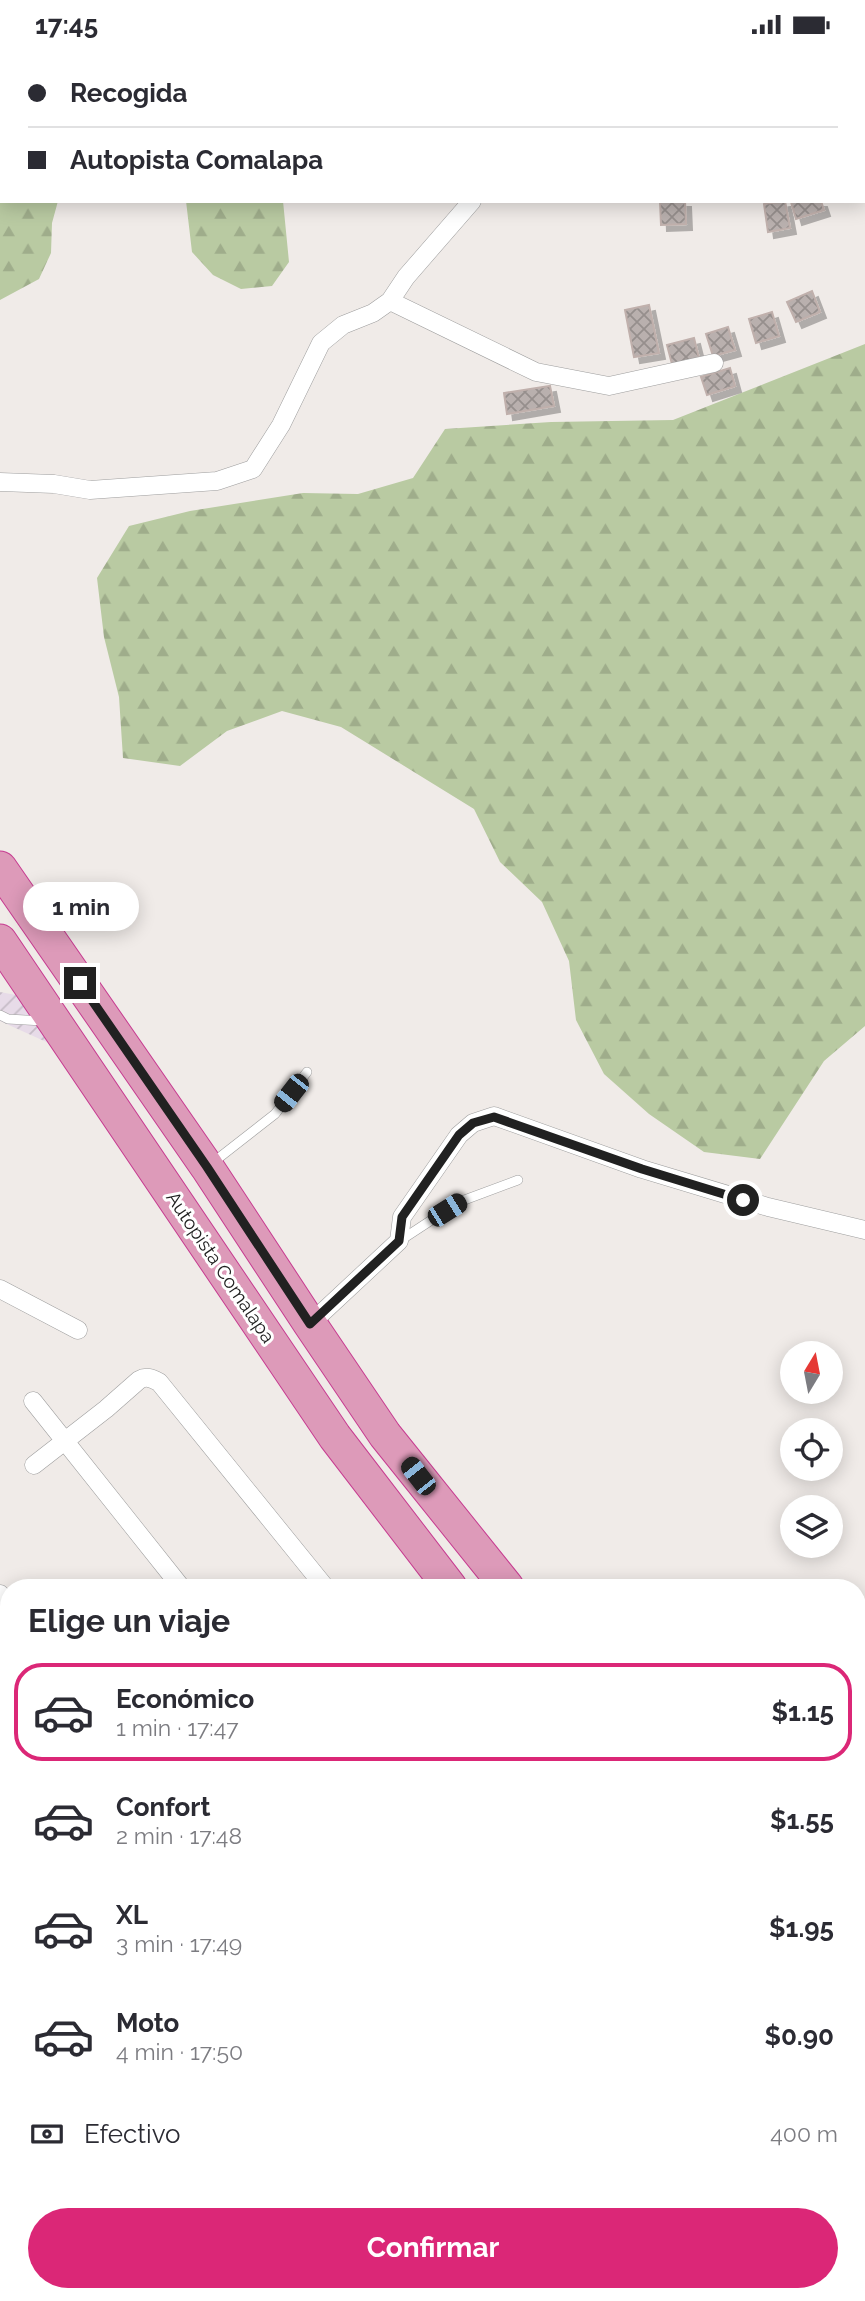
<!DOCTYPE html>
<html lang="es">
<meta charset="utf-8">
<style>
:root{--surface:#fff;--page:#f2f2f3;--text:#2b2b33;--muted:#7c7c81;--line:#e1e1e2;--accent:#db2777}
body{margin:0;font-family:Raleway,sans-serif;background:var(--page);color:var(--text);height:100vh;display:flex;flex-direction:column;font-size:26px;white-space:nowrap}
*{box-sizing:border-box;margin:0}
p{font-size:23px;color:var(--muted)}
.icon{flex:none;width:38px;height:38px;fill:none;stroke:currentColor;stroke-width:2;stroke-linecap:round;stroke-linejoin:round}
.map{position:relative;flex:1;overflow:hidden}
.sheet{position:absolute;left:0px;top:1530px;width:866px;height:723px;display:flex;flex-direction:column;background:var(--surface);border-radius:28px 28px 0 0;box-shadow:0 4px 18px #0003}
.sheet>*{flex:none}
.hud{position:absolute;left:0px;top:0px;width:866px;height:154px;box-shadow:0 4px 18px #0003;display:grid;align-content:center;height:154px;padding:0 28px;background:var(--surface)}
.needle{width:46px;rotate:10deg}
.controls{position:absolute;left:780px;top:1292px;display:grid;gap:14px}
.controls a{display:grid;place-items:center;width:63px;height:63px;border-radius:50%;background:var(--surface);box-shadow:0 4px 18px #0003;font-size:35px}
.end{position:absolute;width:32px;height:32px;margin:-16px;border:9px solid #212121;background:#fff;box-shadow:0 0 0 4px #fff}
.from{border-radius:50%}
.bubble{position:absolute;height:49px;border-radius:24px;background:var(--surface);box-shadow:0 4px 18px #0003;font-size:23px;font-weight:700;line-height:49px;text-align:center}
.car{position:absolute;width:21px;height:42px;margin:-21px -10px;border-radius:9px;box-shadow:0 0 5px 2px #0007;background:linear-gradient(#222 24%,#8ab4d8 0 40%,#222 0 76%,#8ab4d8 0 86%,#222 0)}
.hud b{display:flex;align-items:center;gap:24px;height:66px;font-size:26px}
.hud b+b{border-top:2px solid var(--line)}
.hud i{width:18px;height:18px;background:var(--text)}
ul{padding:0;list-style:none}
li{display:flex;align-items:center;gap:21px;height:98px;margin:0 14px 10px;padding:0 14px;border:4px solid transparent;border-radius:28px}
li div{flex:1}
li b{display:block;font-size:26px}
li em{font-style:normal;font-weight:700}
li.selected{border-color:var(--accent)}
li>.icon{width:63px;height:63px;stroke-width:1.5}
h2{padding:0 28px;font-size:32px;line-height:84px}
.pay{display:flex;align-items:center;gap:18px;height:77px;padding:0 28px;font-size:26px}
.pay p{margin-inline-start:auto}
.cta{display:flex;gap:14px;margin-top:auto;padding:14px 28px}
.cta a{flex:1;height:80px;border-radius:42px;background:var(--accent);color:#fff;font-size:28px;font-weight:700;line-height:80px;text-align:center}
.status{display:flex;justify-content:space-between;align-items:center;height:49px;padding:0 35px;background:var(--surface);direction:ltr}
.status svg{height:19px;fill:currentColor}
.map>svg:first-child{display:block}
</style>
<div class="status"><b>17:45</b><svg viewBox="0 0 49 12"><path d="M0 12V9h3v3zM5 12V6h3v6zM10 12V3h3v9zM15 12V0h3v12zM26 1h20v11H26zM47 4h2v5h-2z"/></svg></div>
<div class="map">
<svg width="865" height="2252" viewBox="0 0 865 2252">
<defs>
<pattern id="industrial-furrows" width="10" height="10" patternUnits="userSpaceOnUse" patternTransform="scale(1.75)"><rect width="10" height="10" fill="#e7dbe8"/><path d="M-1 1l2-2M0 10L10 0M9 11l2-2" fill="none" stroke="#c6bcc7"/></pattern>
<pattern id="forest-firs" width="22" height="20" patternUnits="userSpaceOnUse" patternTransform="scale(1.75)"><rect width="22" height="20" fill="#b9caa2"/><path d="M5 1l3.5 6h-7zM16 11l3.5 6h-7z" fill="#9fad8b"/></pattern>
<pattern id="building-cross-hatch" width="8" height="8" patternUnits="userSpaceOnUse" patternTransform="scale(1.75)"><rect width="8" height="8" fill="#b9b0ae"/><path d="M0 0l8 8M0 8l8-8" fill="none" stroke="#968f8d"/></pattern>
<filter id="shadow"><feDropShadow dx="6" dy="6" stdDeviation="0" flood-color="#0004"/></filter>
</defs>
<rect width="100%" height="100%" fill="#f0ebe8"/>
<!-- industrial -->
<path fill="url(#industrial-furrows)" d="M 0,943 L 16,946 L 53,996 L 0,972 Z"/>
<!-- forest -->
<path fill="url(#forest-firs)" d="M 0,0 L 535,0 L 533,2 L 2,2 L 2,152 L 58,152 L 52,174 L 51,204 L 39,230 L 0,251 Z
M 186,152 L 283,152 L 289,213 L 272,237 L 241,240 L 213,226 L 192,203 Z
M 865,295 L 865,977 L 824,1012 L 760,1110 L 704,1103 L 649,1065 L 604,1025 L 576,971 L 569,912 L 542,853 L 500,813 L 474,760 L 341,678 L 282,662 L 227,682 L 180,717 L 123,709 L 119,648 L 104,588 L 97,529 L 129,477 L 190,462 L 303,444 L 358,445 L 413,429 L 445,380 L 551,373 L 673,371 Z"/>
<!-- building -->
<path fill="url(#building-cross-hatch)" stroke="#c0b0ac" stroke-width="2" filter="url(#shadow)" d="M 660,152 L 685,152 L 686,175 L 661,176 Z
M 785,152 L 790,179 L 768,183 L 764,155 Z
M 821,152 L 824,161 L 796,170 L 791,153 Z
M 812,242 L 820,263 L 796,273 L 787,253 Z
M 649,256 L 659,304 L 634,308 L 625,261 Z
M 772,263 L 779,287 L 756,294 L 749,270 Z
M 728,278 L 735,301 L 713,307 L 706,285 Z
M 694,289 L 699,309 L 672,315 L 667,296 Z
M 730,319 L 735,337 L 707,346 L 701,328 Z
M 550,337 L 554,357 L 507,365 L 504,344 Z"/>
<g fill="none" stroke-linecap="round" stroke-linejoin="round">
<!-- lane casing -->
<g stroke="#9e9e9e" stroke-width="10">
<path id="lane" d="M 0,966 L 8,970 L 43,972
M 211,1115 L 275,1065 L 307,1023
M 401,1191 L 459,1153 L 518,1131"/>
</g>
<!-- street casing -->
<g stroke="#9e9e9e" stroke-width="19">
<path id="street" d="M 643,0 L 644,2
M 606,2 L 607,0
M 390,252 L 536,323 L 609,337 L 714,314
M 0,433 L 54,435 L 90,441 L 217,432 L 253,420 L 281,376 L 321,294 L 343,276 L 373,264 L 390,252 L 406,228 L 472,152
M 0,1240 L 78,1281
M 310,1275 L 399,1192 L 402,1168 L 459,1086 L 473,1074 L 494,1067 L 642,1120 L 768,1158 L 865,1181
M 33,1352 L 181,1538
M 34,1416 L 106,1360 L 139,1331 C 146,1327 151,1329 159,1333 L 325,1538
M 0,1545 L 9,1574
M 858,1730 L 865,1733
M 858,1828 L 865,1835
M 858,2146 L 865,2153
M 0,2159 L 9,2158
M 103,2244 L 104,2252
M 238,2244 L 239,2252
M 799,2244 L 808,2252
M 597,2252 L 610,2244"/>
</g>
<!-- secondary casing -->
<g stroke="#6d5e12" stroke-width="28">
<path id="secondary" d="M 0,1980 L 9,1982
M 454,2244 L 459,2252"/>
</g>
<!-- highway casing -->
<g stroke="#c73c91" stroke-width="35">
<path id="highway" d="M 0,819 L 207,1118 L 310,1275 L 385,1386 L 507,1538
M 0,892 L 335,1388 L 450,1538
M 858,1893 L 865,1899
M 858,1970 L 865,1977"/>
</g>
<!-- lane -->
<use href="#lane" stroke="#fff" stroke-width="9"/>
<!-- street -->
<use href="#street" stroke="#fff" stroke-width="18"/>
<!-- secondary -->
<use href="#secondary" stroke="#f3e8c4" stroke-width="26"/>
<!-- highway -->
<use href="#highway" stroke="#dd9ab9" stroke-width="33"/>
</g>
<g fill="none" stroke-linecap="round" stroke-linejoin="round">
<!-- route -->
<path stroke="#212121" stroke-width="9" d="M 80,934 L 207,1118 L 310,1275 L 399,1192 L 402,1168 L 459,1086 L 473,1074 L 494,1068 L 642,1120 L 743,1151"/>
</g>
<g text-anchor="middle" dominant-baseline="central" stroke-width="6" stroke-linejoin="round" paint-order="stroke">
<!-- street labels -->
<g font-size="19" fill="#212121" stroke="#fff">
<text transform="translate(221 1218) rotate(56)">Autopista Comalapa</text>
</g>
</g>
</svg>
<div class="controls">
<a><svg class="needle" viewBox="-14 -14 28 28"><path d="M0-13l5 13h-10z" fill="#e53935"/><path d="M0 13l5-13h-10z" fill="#7c7c81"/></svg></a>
<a><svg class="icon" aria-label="locate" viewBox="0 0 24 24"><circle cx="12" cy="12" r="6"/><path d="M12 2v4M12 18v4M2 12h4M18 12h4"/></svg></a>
<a><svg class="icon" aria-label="layers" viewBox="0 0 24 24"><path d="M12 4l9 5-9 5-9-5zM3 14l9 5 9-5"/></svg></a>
</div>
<i class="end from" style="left:743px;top:1151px"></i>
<i class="end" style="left:80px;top:934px"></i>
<div class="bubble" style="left:23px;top:833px;width:116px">1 min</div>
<i class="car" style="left:291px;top:1044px;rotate:218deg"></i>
<i class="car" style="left:447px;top:1161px;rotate:58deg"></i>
<i class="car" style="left:418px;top:1427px;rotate:322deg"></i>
<div class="hud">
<b><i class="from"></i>Recogida</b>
<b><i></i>Autopista Comalapa</b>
</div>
<section class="sheet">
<h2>Elige un viaje</h2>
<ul>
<li class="selected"><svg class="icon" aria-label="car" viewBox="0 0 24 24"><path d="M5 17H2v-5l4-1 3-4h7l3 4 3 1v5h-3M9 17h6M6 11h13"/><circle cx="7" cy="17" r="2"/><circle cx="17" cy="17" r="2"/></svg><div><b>Económico</b><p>1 min · 17:47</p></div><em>$1.15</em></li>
<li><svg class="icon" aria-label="car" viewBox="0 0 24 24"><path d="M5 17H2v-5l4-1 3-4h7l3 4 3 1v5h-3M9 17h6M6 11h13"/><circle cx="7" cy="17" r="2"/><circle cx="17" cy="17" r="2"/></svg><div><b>Confort</b><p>2 min · 17:48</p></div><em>$1.55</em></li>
<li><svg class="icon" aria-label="car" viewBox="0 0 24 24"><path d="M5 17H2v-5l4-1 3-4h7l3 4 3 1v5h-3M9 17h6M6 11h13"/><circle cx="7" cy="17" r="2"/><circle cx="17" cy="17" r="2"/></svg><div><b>XL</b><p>3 min · 17:49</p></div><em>$1.95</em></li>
<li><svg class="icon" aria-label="car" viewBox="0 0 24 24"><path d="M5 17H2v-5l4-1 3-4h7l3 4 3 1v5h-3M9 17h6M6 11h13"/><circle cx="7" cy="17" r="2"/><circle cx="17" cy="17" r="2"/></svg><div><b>Moto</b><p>4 min · 17:50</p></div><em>$0.90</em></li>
</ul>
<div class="pay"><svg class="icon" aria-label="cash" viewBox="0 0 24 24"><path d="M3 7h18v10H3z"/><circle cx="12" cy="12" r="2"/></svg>Efectivo<p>400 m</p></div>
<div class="cta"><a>Confirmar</a></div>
</section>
</div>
